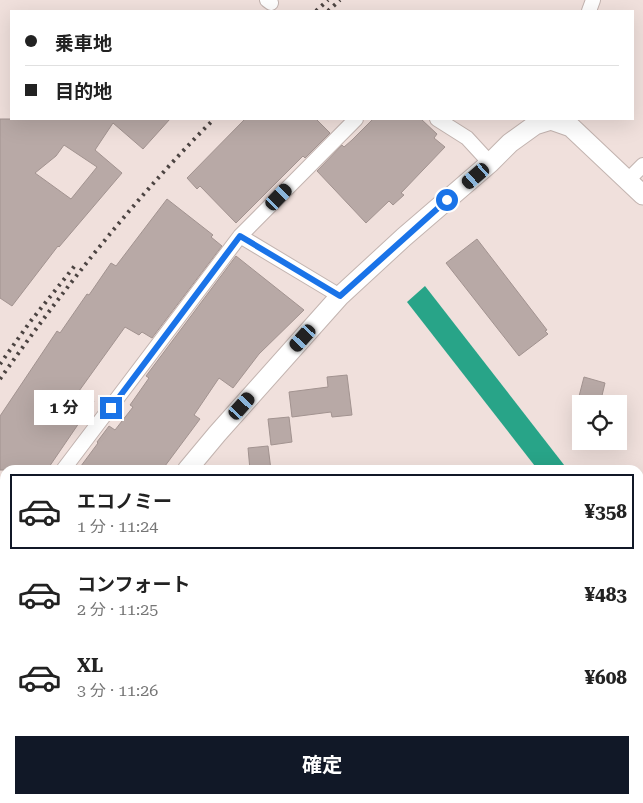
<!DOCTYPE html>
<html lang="ja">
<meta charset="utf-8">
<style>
:root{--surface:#fff;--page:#f6f6f6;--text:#222;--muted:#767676;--line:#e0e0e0;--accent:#111827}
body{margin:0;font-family:"Roboto Serif","Noto Sans JP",serif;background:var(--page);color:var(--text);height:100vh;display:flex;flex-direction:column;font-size:19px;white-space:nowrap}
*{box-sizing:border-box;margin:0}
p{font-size:16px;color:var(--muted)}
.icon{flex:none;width:28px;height:28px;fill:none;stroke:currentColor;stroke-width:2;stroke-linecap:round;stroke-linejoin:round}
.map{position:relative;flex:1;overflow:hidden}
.panel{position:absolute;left:0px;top:465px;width:644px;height:339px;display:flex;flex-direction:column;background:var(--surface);border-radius:15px 15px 0 0;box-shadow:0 5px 20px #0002}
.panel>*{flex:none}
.top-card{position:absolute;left:10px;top:10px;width:624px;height:110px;border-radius:0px;box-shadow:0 5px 20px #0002;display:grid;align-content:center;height:110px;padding:0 15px;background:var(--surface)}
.buttons{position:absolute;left:572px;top:395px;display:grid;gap:10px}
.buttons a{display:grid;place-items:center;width:55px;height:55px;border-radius:0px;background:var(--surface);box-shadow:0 5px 20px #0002;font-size:25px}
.end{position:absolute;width:22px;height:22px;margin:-11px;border:6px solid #1a73e8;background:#fff;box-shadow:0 0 0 2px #fff}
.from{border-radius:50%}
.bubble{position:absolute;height:35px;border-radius:0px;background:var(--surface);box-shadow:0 5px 20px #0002;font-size:16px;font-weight:700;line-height:35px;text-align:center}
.car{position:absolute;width:15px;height:30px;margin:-15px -8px;border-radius:6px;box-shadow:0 0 4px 1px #0007;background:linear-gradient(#222 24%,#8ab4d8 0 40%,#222 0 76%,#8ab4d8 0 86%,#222 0)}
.top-card b{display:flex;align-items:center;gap:18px;height:48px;font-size:19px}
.top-card b+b{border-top:1px solid var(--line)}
.top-card i{width:12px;height:12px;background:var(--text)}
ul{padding:9px 0 0;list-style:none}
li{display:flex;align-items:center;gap:15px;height:75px;margin:0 10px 8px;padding:0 5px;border:2px solid transparent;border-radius:0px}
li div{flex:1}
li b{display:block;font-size:19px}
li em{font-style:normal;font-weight:700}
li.on{border-color:var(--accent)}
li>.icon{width:45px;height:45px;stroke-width:1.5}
.cta{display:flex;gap:10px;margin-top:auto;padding:10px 15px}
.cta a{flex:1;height:58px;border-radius:0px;background:var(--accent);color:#fff;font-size:20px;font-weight:700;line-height:58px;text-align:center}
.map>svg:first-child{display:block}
</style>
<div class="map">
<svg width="643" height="803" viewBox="0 0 643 803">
<rect width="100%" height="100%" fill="#f0e0dc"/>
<!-- water -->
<path fill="#28a488" d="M 425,286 L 568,470 L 538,470 L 407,302 Z"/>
<!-- building -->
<path fill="#b8a9a6" stroke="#a29390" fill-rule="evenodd" d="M 0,119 L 170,119 L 143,149 L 113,123 L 95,150 L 122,173 L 59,247 L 58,246 L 12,306 L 0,298 ZM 64,145 L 97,167 L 71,199 L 35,173 L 56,156 Z
M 245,119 L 316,119 L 330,133 L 305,158 L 303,156 L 236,223 L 200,186 L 197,189 L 187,178 Z
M 373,119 L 421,119 L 437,134 L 434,138 L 445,147 L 401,193 L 404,195 L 393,205 L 389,201 L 366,223 L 317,171 L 342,145 L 344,147 L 352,140 Z
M 167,199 L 213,235 L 211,237 L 222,246 L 152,338 L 142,332 L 139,335 L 125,327 L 79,391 L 94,401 L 47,470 L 0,470 L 0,416 L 57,331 L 60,333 L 87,294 L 89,295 L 111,263 L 116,266 Z
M 477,239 L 547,330 L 545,331 L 548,334 L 519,356 L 446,263 Z
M 236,256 L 304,310 L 259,354 L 233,388 L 219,378 L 194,415 L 200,419 L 162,470 L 78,470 L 98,443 L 97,442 L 109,426 L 115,430 L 133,407 L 130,405 L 149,378 L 146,376 Z
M 347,375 L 352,415 L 332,417 L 331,412 L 292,417 L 289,392 L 328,387 L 327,377 Z
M 584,377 L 605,383 L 600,404 L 577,404 Z
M 289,417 L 292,442 L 271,445 L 268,419 Z
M 268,446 L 271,470 L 250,470 L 248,448 Z"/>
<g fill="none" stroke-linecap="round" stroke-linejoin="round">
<!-- lane casing -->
<g stroke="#c3b4b0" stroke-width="9">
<path id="lane" d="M 639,672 L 643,668
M 517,803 L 521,799"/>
</g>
<!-- street casing -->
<g stroke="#c3b4b0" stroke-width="16">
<path id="street" d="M 267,0 L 271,3
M 589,11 L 593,0
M 437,119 L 467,138 L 490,163
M 628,180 L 643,165
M 240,236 L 340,296
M 63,470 L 240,236 L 356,119
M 0,554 L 5,547"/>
</g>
<!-- secondary casing -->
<g stroke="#c3b4b0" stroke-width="21">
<path id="secondary" d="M 187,470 L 217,434 L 340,296 L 404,237 L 490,163 L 510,143 L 535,125 L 551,120 L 571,127 L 643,195
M 639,505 L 643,501
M 639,541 L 643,537
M 0,563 L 5,567
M 0,706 L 5,700
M 341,803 L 345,799
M 373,803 L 378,799"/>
</g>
<!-- lane -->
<use href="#lane" stroke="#fff" stroke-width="7"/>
<!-- street -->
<use href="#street" stroke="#fff" stroke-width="14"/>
<!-- secondary -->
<use href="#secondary" stroke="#fff" stroke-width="19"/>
<!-- rail -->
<path stroke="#4b4341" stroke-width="4" stroke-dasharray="2.5 5" stroke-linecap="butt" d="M 316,11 L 328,0
M 328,11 L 340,0
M 0,364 L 30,322 L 77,263
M 0,379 C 65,287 134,199 214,119"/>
</g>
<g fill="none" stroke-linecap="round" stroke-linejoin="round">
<!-- route -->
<path stroke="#1a73e8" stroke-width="6" d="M 111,408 L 240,236 L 340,296 L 447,200"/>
</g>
</svg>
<div class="buttons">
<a><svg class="icon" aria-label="locate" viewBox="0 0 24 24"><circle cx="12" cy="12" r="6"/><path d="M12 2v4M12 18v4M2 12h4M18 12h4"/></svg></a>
</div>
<i class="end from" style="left:447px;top:200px"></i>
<i class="end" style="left:111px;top:408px"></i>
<div class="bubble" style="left:34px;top:390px;width:60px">1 分</div>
<i class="car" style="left:476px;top:176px;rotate:229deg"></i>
<i class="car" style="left:279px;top:197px;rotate:44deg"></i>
<i class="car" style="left:303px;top:338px;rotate:222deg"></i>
<i class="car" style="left:242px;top:406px;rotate:42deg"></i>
<div class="top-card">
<b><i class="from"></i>乗車地</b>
<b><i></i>目的地</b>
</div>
<section class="panel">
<ul>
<li class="on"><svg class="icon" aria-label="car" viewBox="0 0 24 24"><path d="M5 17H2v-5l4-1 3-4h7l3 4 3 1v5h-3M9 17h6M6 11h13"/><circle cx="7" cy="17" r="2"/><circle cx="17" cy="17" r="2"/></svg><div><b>エコノミー</b><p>1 分 · 11:24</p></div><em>¥358</em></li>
<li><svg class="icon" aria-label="car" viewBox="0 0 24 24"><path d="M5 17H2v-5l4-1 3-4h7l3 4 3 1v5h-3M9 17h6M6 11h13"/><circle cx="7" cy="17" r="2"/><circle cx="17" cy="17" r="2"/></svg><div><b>コンフォート</b><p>2 分 · 11:25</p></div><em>¥483</em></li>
<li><svg class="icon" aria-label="car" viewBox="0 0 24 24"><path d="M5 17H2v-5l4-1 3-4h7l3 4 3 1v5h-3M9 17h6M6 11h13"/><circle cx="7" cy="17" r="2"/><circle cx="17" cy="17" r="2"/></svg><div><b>XL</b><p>3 分 · 11:26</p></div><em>¥608</em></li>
</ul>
<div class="cta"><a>確定</a></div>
</section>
</div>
